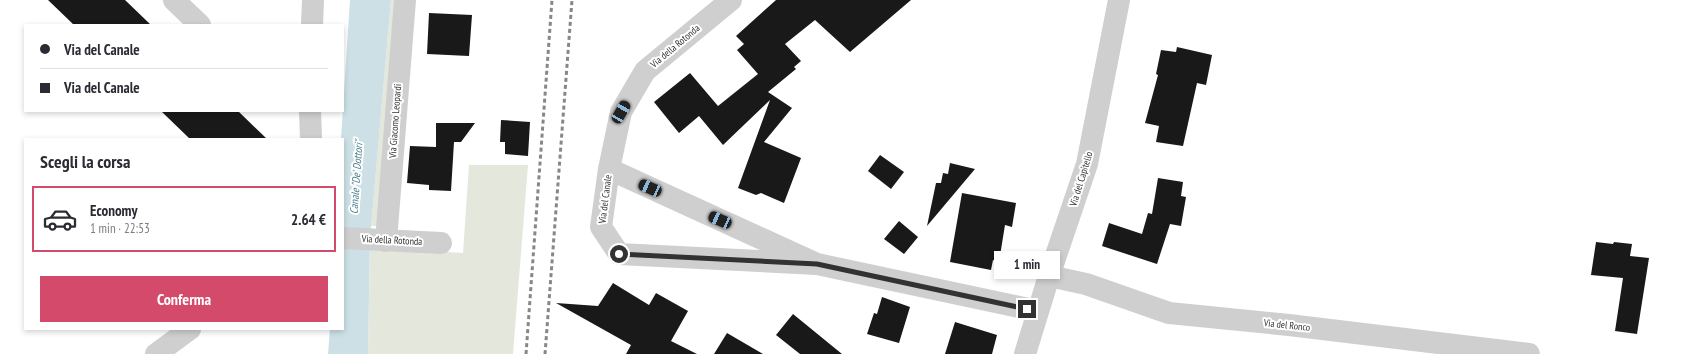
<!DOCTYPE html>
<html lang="it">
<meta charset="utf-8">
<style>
:root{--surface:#fff;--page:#f7f7f7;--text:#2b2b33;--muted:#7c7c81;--line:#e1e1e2;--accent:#d34a6b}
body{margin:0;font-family:"PT Sans Narrow",sans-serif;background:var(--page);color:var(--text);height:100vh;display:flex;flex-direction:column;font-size:15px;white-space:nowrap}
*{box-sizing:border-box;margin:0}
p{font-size:13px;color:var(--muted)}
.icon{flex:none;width:22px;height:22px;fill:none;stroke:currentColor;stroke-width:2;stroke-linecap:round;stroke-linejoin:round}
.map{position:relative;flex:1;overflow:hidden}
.drawer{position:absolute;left:24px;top:138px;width:320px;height:192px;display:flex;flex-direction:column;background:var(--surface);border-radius:0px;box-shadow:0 2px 6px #0003}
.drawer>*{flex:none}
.top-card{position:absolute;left:24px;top:24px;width:320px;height:88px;border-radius:0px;box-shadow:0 2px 6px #0003;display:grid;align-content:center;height:88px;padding:0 16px;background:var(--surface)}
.end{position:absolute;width:18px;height:18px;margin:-9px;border:5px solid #323232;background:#fff;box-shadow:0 0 0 2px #fff}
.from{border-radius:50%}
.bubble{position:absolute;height:28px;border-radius:0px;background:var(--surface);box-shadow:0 2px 6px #0003;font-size:13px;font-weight:600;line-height:28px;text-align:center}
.car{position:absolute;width:12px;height:24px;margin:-12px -6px;border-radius:5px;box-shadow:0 0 3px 1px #0007;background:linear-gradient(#222 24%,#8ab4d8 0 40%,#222 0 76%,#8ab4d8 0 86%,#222 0)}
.top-card b{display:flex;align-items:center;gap:14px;height:38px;font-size:15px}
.top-card b+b{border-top:1px solid var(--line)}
.top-card i{width:10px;height:10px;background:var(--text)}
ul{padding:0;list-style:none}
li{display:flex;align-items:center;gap:12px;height:66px;margin:0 8px 6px;padding:0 8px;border:2px solid transparent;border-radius:0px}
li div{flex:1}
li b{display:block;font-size:15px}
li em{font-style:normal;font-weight:600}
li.selected{border-color:var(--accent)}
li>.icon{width:36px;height:36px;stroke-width:1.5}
h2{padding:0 16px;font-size:18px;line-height:48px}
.cta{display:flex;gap:8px;margin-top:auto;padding:8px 16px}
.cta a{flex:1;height:46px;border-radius:0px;background:var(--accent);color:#fff;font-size:16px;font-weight:600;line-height:46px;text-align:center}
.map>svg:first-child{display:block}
</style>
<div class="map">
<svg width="1697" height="354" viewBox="0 0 1697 354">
<rect width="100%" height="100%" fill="#fff"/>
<!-- green -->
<path fill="#e4e8dc" d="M 391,0 L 401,0 L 381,226 L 371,226 Z
M 469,165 L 528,165 L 513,354 L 368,354 L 370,247 L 463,253 Z"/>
<!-- water -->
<path fill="#cce0e6" d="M 350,0 L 391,0 L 370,239 L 368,354 L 328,354 L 330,329 L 343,329 L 343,139 L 341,139 Z"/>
<!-- building -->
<path fill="#191919" d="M 48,0 L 125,0 L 151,25 L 74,25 Z
M 776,0 L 911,0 L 850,52 L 815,20 L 785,44 L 801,61 L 794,67 L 796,69 L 768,92 L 792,108 L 764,142 L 801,158 L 784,203 L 761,193 L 756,195 L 738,188 L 770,100 L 723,145 L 699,116 L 679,133 L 654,102 L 690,73 L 718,106 L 758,74 L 737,50 L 744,44 L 736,36 Z
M 429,13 L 472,15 L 469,56 L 427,54 Z
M 1177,47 L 1212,55 L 1206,85 L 1197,83 L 1183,146 L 1156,142 L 1159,126 L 1145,123 L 1158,75 L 1156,74 L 1161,50 L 1176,52 Z
M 161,111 L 238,111 L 267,139 L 190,139 Z
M 501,120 L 530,122 L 528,156 L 505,154 L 505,142 L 500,142 Z
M 436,123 L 475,123 L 461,142 L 454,142 L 451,191 L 429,190 L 429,185 L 407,183 L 410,146 L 436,147 Z
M 880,155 L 904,172 L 891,189 L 868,171 Z
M 950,163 L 975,169 L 927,226 L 936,183 L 941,183 L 943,173 L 948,174 Z
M 1158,178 L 1183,182 L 1181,196 L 1186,197 L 1181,226 L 1170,224 L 1157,264 L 1102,246 L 1109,223 L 1142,234 L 1148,213 L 1152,214 Z
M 962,193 L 1016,203 L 1012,227 L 1005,225 L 999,262 L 993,260 L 991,270 L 950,262 Z
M 899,221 L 918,237 L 904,254 L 884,239 Z
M 1596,242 L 1613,244 L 1614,242 L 1632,244 L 1630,256 L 1649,258 L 1637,334 L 1615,331 L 1623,278 L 1591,275 Z
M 613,283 L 649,305 L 656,293 L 688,311 L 671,341 L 697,354 L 626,354 L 631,345 L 556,303 L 598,306 Z
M 882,297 L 910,307 L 899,343 L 867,334 L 874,313 L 877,314 Z
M 793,314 L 842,354 L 800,354 L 776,335 Z
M 955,322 L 997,335 L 992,354 L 945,354 Z
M 727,333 L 763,354 L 714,354 Z"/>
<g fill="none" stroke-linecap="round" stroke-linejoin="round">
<!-- street -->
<path stroke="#cfcfcf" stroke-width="22" d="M 174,0 L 200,25
M 731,0 L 645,71 L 621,112 L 609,169 L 601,227 L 619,254 L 817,264
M 312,25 L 313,0
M 310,111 L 311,139
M 609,169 L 817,264 L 1038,311
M 343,238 L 441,243
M 386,241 L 405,0
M 1049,276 L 1086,284 L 1169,313 L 1289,325 L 1529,354
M 156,354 L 190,329
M 1025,354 L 1049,276 L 1087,164 L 1119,0"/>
<!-- rail -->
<path stroke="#878787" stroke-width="3" stroke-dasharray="4 3" stroke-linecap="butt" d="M 526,354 L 552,0
M 545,354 L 572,0"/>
</g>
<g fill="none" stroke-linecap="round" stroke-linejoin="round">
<!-- route -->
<path stroke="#323232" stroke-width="5" d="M 619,254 L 817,264 L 1027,309"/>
</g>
<g text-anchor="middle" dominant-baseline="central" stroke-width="4" stroke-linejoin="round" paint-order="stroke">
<!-- street labels -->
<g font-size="10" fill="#323232" stroke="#fff">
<text transform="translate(675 46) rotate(-40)">Via della Rotonda</text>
<text transform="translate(395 121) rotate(-86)">Via Giacomo Leopardi</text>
<text transform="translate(1081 179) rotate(-73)">Via del Capitello</text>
<text transform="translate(605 199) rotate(-83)">Via del Canale</text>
<text transform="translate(392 240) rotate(3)">Via della Rotonda</text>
<text transform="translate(1287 325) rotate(6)">Via del Ronco</text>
</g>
<!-- water labels -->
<g font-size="11" font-style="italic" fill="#487d8c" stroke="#fff">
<text transform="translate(356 177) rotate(-86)">Canale "De' Dottori"</text>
</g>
</g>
</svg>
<i class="end from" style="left:619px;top:254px"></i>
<i class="end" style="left:1027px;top:309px"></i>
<div class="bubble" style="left:994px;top:251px;width:66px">1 min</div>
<i class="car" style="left:621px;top:112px;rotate:30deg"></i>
<i class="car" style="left:650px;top:188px;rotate:294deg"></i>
<i class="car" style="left:720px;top:220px;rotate:294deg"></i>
<div class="top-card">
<b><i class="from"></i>Via del Canale</b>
<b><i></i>Via del Canale</b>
</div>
<section class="drawer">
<h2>Scegli la corsa</h2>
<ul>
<li class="selected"><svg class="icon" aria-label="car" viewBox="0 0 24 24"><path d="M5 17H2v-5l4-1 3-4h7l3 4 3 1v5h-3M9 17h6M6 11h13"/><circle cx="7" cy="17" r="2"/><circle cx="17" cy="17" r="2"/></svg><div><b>Economy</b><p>1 min · 22:53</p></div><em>2.64 €</em></li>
</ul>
<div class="cta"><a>Conferma</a></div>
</section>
</div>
